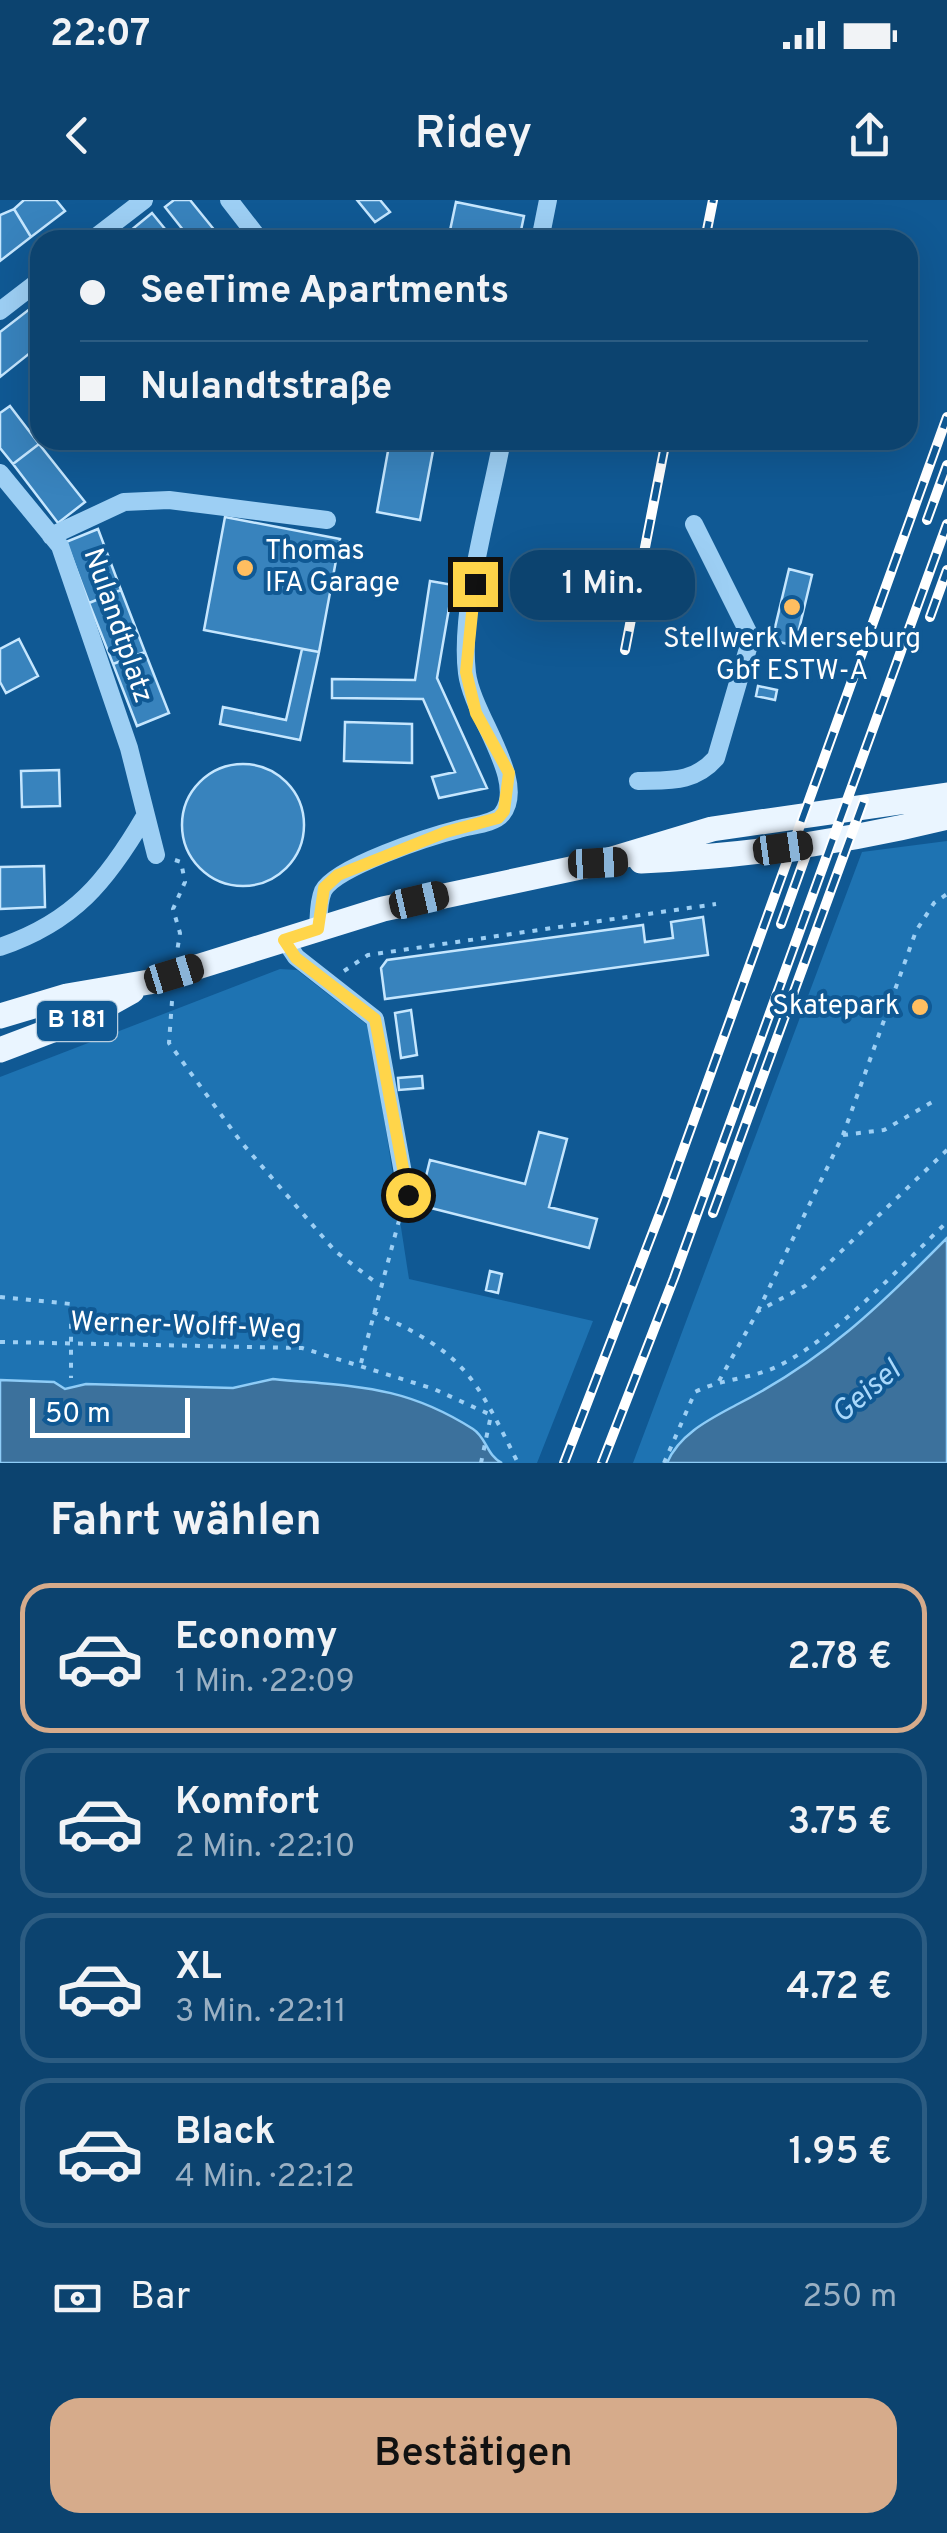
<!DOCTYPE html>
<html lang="de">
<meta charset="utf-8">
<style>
:root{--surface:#0c436f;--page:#1a4e77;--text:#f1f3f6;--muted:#9ab0c3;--line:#2c5c82;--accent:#d6ab8b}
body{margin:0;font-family:Overpass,sans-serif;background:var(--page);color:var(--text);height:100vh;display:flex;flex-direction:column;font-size:38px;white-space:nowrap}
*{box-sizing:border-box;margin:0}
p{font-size:32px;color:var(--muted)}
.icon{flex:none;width:55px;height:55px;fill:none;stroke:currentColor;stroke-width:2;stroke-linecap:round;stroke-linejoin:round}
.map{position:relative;height:1263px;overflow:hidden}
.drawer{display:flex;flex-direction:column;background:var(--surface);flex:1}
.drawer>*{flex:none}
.top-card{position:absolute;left:30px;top:30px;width:888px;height:220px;border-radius:30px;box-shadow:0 10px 40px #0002,0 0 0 2px var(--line);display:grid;align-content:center;height:220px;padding:0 50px;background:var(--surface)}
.scale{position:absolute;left:30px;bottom:25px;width:160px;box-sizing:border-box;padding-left:10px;border:5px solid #fff;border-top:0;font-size:28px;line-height:35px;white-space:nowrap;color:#fff;-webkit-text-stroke:8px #105994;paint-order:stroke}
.end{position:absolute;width:45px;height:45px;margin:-22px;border:12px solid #ffd54a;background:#111;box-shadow:0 0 0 5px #111}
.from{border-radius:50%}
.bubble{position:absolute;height:70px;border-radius:30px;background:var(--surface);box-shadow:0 10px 40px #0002,0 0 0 2px var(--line);font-size:32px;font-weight:600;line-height:70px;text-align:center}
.car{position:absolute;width:30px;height:60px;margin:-30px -15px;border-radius:12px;box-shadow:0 0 8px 2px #0007;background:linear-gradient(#222 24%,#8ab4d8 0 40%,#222 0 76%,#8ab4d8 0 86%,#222 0)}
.top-card b{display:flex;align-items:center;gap:35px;height:95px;font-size:38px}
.top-card b+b{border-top:2px solid var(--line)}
.top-card i{width:25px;height:25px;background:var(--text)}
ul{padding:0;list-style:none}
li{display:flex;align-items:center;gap:30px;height:150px;margin:0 20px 15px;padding:0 30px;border:5px solid var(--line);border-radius:30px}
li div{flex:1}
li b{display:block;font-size:38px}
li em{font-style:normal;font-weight:600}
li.current{border-color:var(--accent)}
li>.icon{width:90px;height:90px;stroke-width:1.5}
h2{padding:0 50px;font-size:45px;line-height:120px}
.pay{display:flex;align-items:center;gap:25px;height:110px;padding:0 50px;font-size:38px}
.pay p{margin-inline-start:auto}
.button{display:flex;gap:20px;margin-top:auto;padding:20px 50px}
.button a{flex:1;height:115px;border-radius:30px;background:var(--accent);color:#111;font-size:40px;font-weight:600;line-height:115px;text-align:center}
.status{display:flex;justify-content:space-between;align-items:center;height:70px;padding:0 50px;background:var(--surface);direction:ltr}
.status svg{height:28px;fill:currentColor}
header{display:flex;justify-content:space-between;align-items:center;height:130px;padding:0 50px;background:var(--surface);font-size:45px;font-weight:600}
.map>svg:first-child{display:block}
</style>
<div class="status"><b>22:07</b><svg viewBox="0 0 49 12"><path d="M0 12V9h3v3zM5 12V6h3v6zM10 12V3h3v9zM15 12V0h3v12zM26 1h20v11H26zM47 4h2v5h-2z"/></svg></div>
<header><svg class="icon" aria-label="back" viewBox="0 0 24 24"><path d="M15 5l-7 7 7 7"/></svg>Ridey<svg class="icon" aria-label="share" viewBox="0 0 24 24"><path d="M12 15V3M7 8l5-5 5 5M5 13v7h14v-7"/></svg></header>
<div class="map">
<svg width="947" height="1263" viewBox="0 0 947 1263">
<rect width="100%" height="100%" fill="#105994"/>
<!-- green -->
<path fill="#1e73b2" d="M 947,641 L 947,1038 C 886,1103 823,1161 743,1201 C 715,1216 680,1232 667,1263 L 633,1263 L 862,652 Z
M 280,769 L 297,770 L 370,827 L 409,1079 L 593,1121 L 537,1263 L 489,1263 L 273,1179 L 233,1188 L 86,1184 L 65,1189 L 53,1182 L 0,1180 L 0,877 Z"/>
<!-- water -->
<path fill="#3c719c" stroke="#8eccf7" stroke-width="2.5" d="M 947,1038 L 947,1263 L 667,1263 C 679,1234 710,1219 736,1205 C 823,1161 880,1106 947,1038 Z
M 273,1179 C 354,1187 402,1184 473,1229 C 487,1238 486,1255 502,1263 L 0,1263 L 0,1180 L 54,1182 L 65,1189 L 86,1184 L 233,1188 Z"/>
<!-- building -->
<path fill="#3883bd" stroke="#c5e6fe" stroke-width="2.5" d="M 56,0 L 65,11 L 31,37 L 14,9 L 24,0 Z
M 174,0 L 190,0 L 216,32 L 206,40 L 191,40 L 165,7 Z
M 357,0 L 380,0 L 390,12 L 375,22 Z
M 456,2 L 524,16 L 519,40 L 448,40 Z
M 14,9 L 31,37 L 0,61 L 0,15 Z
M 152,13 L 174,40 L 119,40 Z
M 40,101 L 40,145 L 0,177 L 0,132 Z
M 10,206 L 39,244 L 13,264 L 0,248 L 0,213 Z
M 390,240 L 435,240 L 420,320 L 377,312 Z
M 39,244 L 85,302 L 58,323 L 13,264 Z
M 225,317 L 340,339 L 319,452 L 204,430 Z
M 98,329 L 121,390 L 89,403 L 66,342 Z
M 789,369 L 812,375 L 795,446 L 772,440 Z
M 430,381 L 453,385 L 437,478 L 487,588 L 439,598 L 432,577 L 455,572 L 423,499 L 332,498 L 332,479 L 415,480 Z
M 121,390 L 145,452 L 113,464 L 89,403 Z
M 19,439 L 38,476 L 6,493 L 0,482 L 0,449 Z
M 302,449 L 319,452 L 300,540 L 220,524 L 223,507 L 286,520 Z
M 145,452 L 169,513 L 137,526 L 113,464 Z
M 758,486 L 777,490 L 775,500 L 756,496 Z
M 345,522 L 412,524 L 412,563 L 344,561 Z
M182 625a61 61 0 1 1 122 0a61 61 0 1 1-122 0Z
M 59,570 L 60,606 L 22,607 L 21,571 Z
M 44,666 L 45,707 L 0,709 L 0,667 Z
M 703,717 L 708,755 L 385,799 L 381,768 L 387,760 L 643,725 L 645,742 L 673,738 L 671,722 Z
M 411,810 L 417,855 L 401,858 L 395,813 Z
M 422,876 L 423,888 L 399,890 L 398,878 Z
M 539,932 L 567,939 L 549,1007 L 597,1019 L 589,1048 L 419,1005 L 430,960 L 525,984 Z
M 490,1071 L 502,1074 L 498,1093 L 486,1090 Z"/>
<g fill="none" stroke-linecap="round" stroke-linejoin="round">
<!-- path -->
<path stroke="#9dcff4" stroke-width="4" stroke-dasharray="5 8" stroke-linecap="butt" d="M 175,660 L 181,662 L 185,682 L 173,709 L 180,733 L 177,752
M 344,771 L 368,755 L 716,704
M 172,801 L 169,843 L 190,872 L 241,942 L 335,1051 L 379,1085
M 843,935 L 884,930 L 934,901
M 0,1097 L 71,1104 L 71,1178
M 758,1111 L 843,935 L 916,731 L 934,703 L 947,694
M 373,1112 C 466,1154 474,1175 518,1263
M 0,1142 L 302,1148 L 434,1189 L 491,1215
M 361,1163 L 401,1013
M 719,1181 L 758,1111 L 805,1086 L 947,950
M 481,1263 L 491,1215
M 664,1263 L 695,1192 C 721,1179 750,1179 776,1167 C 832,1141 902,1065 947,1022"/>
<!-- minor -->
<path stroke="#9dcff4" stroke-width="18" d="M 229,0 L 260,40
M 92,40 L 144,0
M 540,40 L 548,0
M 0,111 L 40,80
M 0,273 L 60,346 L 129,548 L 156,655
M 51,336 L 124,302 L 169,300 L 327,320
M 638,581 C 670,580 694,583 716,558 L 751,438 L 694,324
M 318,729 C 319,716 318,703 323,691 C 335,667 431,636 459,629 C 472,625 494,624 502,614 C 528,581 472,515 467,473 C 459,408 490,306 502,240
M 284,739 L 296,757 L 375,819 L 407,995
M 0,747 C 74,722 107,681 145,616"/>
<!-- major -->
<path stroke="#eaf5ff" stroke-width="25" d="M 641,661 C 744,656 847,642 947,617
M 0,816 L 67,796 L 149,782 L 383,709 L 599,663 L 712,629 L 947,595
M 0,850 L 84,818 L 132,791"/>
<!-- rail casing -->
<g stroke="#fff" stroke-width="10">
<path id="rail" d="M 705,40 L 713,0
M 927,320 L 947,265
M 930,417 L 947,370
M 625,450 L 666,240
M 781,724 L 808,649
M 713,1013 L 864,600
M 564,1263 L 664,1003 L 947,217
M 602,1263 L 674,1078 L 947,324"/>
</g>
<!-- rail -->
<use href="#rail" stroke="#105994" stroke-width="6" stroke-dasharray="19" stroke-linecap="butt"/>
</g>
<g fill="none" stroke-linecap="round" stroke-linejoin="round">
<!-- route -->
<path stroke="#ffd54a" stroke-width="12" d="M 408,995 L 375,819 L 296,758 L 284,740 L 318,729 L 324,688 L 338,675 L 446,632 L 498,618 L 504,611 L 509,573 L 476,513 L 466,472 L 475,384"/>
</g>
<!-- markers -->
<g fill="#ffbe60" stroke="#105994" stroke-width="4">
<circle cx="245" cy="368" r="10"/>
<circle cx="792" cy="407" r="10"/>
<circle cx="920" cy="807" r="10"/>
</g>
<g text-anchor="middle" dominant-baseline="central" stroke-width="8" stroke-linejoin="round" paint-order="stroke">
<!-- shield labels -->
<rect fill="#105994" stroke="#b7cddf" stroke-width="2.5" x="37" y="801" width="80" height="40" rx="8"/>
<g font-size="25" font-weight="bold" fill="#fff">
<text x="77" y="821">B 181</text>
</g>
<!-- poi labels -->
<g font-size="28" fill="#fff" stroke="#105994" text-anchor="start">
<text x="265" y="352">Thomas<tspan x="265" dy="32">IFA Garage</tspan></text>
<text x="792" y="440" text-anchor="middle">Stellwerk Merseburg<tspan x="792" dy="32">Gbf ESTW-A</tspan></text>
<text x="900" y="807" text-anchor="end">Skatepark</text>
</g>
<!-- street labels -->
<g font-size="28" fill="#fff" stroke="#105994">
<text transform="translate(117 426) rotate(71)">Nulandtplatz</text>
<text transform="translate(186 1127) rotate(2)">Werner-Wolff-Weg</text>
</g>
<!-- water labels -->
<g font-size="30" font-style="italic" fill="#a9d8fb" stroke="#105994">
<text transform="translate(867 1193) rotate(-40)">Geisel</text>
</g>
</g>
</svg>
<div class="scale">50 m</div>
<i class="end from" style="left:408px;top:995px"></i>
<i class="end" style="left:475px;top:384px"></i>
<div class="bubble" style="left:510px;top:350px;width:185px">1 Min.</div>
<i class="car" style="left:783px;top:648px;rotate:82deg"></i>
<i class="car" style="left:598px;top:663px;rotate:87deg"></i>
<i class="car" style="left:419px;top:700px;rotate:77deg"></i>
<i class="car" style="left:174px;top:774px;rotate:73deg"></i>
<div class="top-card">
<b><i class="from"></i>SeeTime Apartments</b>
<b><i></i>Nulandtstraße</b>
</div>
</div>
<section class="drawer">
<h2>Fahrt wählen</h2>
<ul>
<li class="current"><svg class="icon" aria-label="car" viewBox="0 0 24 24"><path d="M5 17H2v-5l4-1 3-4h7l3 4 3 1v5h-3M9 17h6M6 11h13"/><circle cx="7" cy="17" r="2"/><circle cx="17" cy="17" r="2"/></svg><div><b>Economy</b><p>1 Min. · 22:09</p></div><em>2.78 €</em></li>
<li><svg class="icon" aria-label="car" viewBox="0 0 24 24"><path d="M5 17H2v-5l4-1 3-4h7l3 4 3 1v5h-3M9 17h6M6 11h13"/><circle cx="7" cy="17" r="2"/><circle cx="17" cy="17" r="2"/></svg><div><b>Komfort</b><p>2 Min. · 22:10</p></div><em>3.75 €</em></li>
<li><svg class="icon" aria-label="car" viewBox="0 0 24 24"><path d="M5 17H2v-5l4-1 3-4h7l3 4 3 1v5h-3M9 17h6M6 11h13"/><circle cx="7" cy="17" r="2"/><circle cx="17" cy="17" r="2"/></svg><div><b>XL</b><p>3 Min. · 22:11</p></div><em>4.72 €</em></li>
<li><svg class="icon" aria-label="car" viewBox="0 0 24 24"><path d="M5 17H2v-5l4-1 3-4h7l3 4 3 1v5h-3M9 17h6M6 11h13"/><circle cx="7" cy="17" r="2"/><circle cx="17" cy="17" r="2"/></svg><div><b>Black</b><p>4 Min. · 22:12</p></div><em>1.95 €</em></li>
</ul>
<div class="pay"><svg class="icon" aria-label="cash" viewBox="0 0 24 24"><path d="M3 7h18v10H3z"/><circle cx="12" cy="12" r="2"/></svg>Bar<p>250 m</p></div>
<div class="button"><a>Bestätigen</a></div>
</section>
